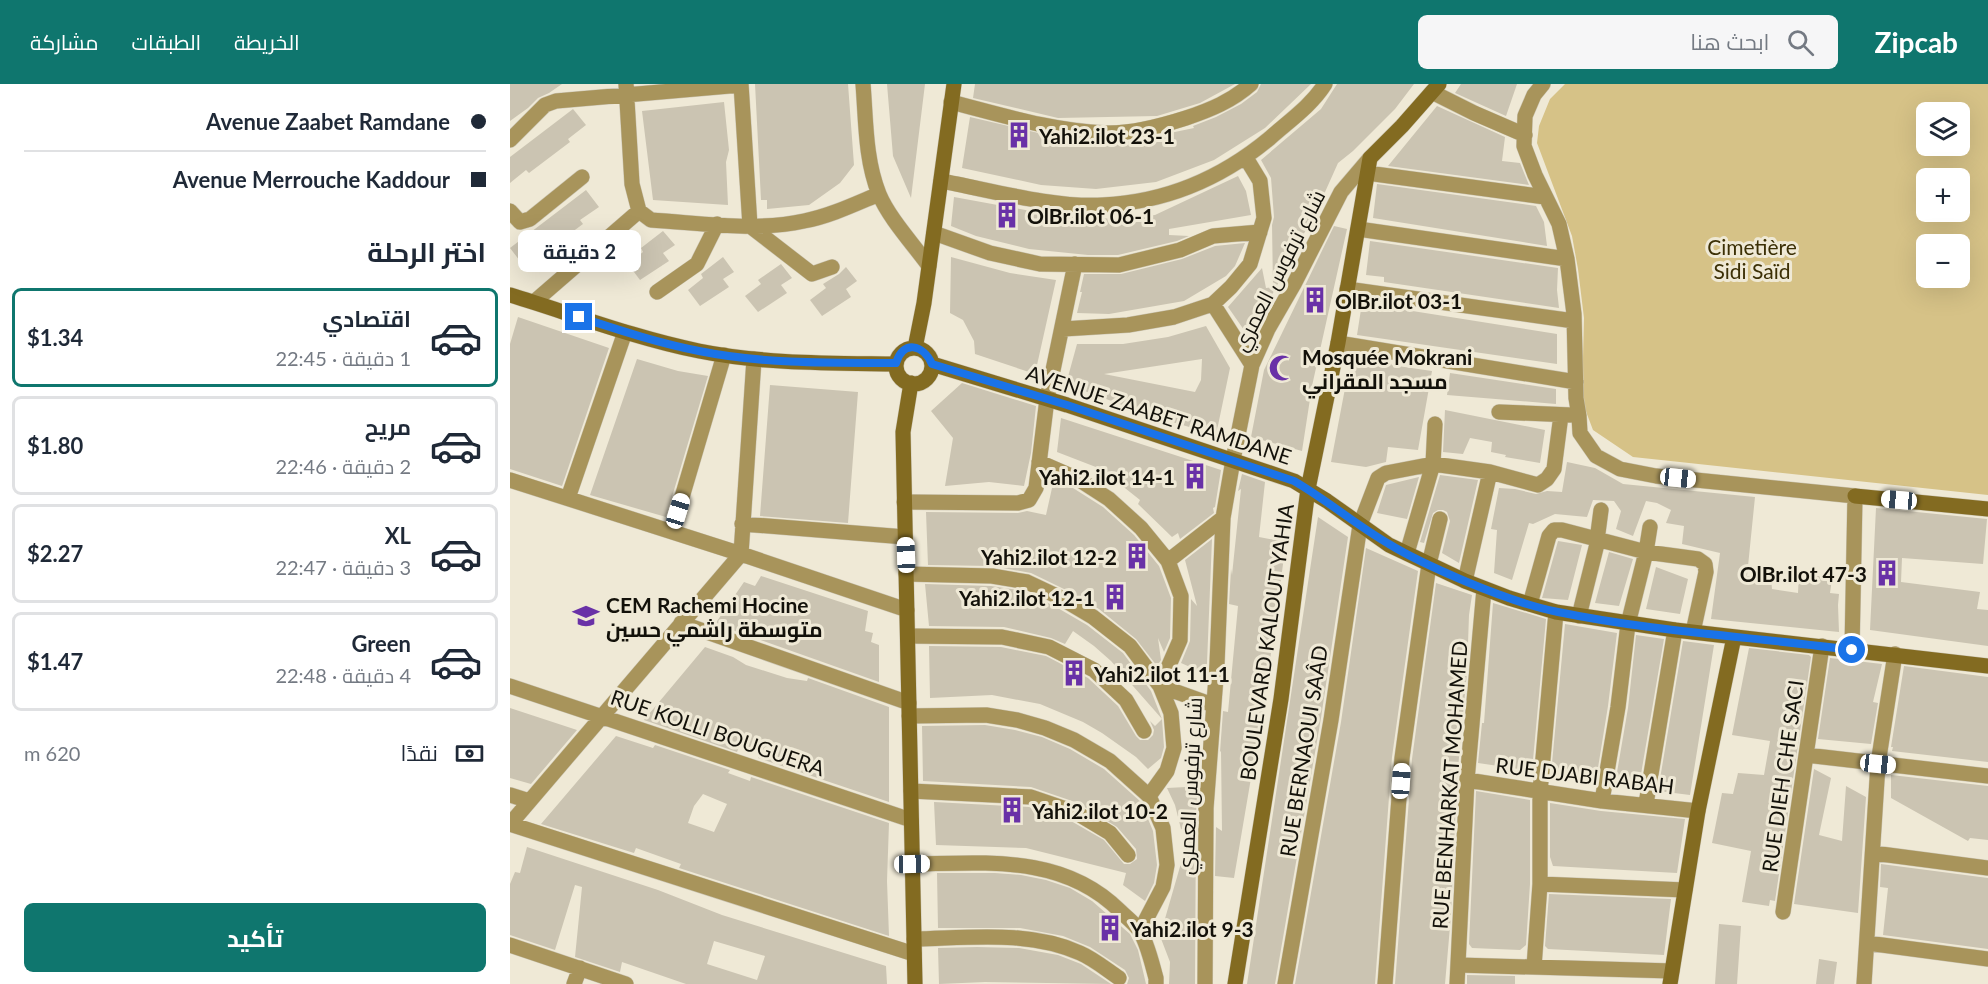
<!DOCTYPE html>
<html lang="ar">
<meta charset="utf-8">
<style>
:root{--surface:#fff;--page:#f6f6f7;--text:#1f2937;--muted:#747a83;--line:#e0e1e3;--accent:#0f766e}
body{margin:0;font-family:Lato,Cairo,sans-serif;background:var(--page);color:var(--text);direction:rtl;height:100vh;display:flex;flex-direction:column;font-size:22px;white-space:nowrap}
*{box-sizing:border-box;margin:0}
p{font-size:20px;color:var(--muted)}
.icon{flex:none;width:33px;height:33px;fill:none;stroke:currentColor;stroke-width:2;stroke-linecap:round;stroke-linejoin:round}
.map{position:relative;flex:1;overflow:hidden;direction:ltr}
.details{display:flex;flex-direction:column;background:var(--surface);width:510px}
.details>*{flex:none}
.hud{display:grid;align-content:center;height:132px;padding:0 24px;background:var(--surface)}
.controls{position:absolute;left:1406px;top:18px;display:grid;gap:12px}
.controls a{display:grid;place-items:center;width:54px;height:54px;border-radius:9px;background:var(--surface);box-shadow:0 6px 24px #0002;font-size:30px}
.end{position:absolute;width:27px;height:27px;margin:-14px;border:8px solid #1a73e8;background:#fff;box-shadow:0 0 0 3px #fff}
.from{border-radius:50%}
.bubble{position:absolute;height:42px;border-radius:9px;background:var(--surface);box-shadow:0 6px 24px #0002;font-size:20px;font-weight:700;line-height:42px;text-align:center;direction:rtl}
.car{position:absolute;width:18px;height:36px;margin:-18px -9px;border-radius:8px;box-shadow:0 0 4px 2px #0007;background:linear-gradient(#fff 24%,#345 0 40%,#fff 0 76%,#345 0 86%,#fff 0)}
.hud b{display:flex;align-items:center;gap:21px;height:57px;font-size:22px}
.hud b+b{border-top:2px solid var(--line)}
.hud i{width:15px;height:15px;background:var(--text)}
ul{padding:0;list-style:none}
li{display:flex;align-items:center;gap:18px;height:99px;margin:0 12px 9px;padding:0 12px;border:3px solid var(--line);border-radius:9px}
li div{flex:1}
li b{display:block;font-size:22px}
li em{font-style:normal;font-weight:700}
li.active{border-color:var(--accent)}
li>.icon{width:54px;height:54px;stroke-width:1.5}
h2{padding:0 24px;font-size:27px;line-height:72px}
.pay{display:flex;align-items:center;gap:15px;height:66px;padding:0 24px;font-size:22px}
.pay p{margin-inline-start:auto}
.action{display:flex;gap:12px;margin-top:auto;padding:12px 24px}
.action a{flex:1;height:69px;border-radius:9px;background:var(--accent);color:#fff;font-size:24px;font-weight:700;line-height:69px;text-align:center}
header{display:flex;align-items:center;gap:36px;box-sizing:border-box;height:84px;padding:0 30px;background:var(--accent);color:#fff}
header strong{font-size:28px}
nav{display:flex;gap:33px;margin-inline-start:auto;font-size:21px}
.search{width:420px;height:54px;background:var(--page);display:flex;align-items:center;gap:15px;box-sizing:border-box;padding:0 21px;border-radius:9px;color:var(--muted);font-size:22px}
main{display:flex;flex:1;min-height:0}
.map>svg:first-child{display:block}
</style>
<header>
<strong>Zipcab</strong>
<div class="search"><svg class="icon" aria-label="search" viewBox="0 0 24 24"><circle cx="10" cy="10" r="6"/><path d="M15 15l6 6"/></svg>ابحث هنا</div>
<nav><a>الخريطة</a><a>الطبقات</a><a>مشاركة</a></nav>
</header>
<main>
<div class="map">
<svg width="1478" height="900" viewBox="0 0 1478 900">
<rect width="100%" height="100%" fill="#efe9d6"/>
<!-- green -->
<path fill="#d6c287" fill-rule="evenodd" d="M 1055,0 L 1478,0 L 1478,411 L 1123,373 L 1083,346 L 1072,317 L 1074,234 L 1068,185 L 1062,152 L 1027,59 L 1029,42 L 1040,15 ZM 1416,28 L 1449,28 L 1449,62 L 1416,62 ZM 1416,94 L 1449,94 L 1449,128 L 1416,128 ZM 1416,160 L 1449,160 L 1449,194 L 1416,194 Z"/>
<!-- building -->
<path fill="#cbc4b2" fill-rule="evenodd" d="M 0,0 L 52,0 L 39,9 L 28,14 L 18,24 L 0,37 Z
M 245,0 L 338,0 L 344,81 L 330,99 L 299,121 L 257,125 L 257,116 L 251,116 Z
M 377,0 L 415,0 L 401,114 L 383,72 Z
M 465,0 L 725,0 L 690,19 L 647,32 L 548,34 L 463,14 Z
M 751,0 L 801,0 L 755,44 L 704,76 L 646,98 L 586,105 L 531,101 L 452,84 L 460,33 L 554,55 L 594,59 L 617,58 L 684,44 L 683,42 L 706,33 L 731,20 L 747,8 Z
M 827,0 L 904,0 L 885,25 L 843,67 L 828,79 L 811,117 L 751,232 L 734,246 L 718,223 L 752,184 L 756,204 L 763,203 L 762,141 L 764,133 L 761,94 L 751,76 L 811,25 Z
M 951,0 L 1007,0 L 996,32 L 945,9 Z
M 214,18 L 219,66 L 216,78 L 218,121 L 143,116 L 132,27 Z
M 927,22 L 995,53 L 992,77 L 1010,79 L 1019,101 L 878,82 Z
M 63,25 L 76,41 L 58,55 L 60,58 L 19,89 L 16,86 L 0,99 L 0,73 Z
M 728,92 L 736,107 L 741,131 L 659,145 L 659,151 L 679,152 L 667,157 L 608,171 L 578,171 L 519,165 L 466,152 L 441,142 L 444,113 L 526,128 L 589,135 L 645,131 Z
M 867,100 L 1026,122 L 1034,138 L 1037,162 L 863,134 Z
M 76,106 L 89,123 L 70,136 L 73,140 L 31,171 L 29,168 L 13,181 L 0,164 Z
M 824,142 L 837,145 L 802,302 L 792,367 L 741,353 L 754,286 Z
M 153,147 L 165,161 L 153,169 L 159,177 L 130,196 L 118,180 L 133,168 L 131,164 Z
M 860,157 L 1048,184 L 1047,206 L 1049,224 L 874,198 L 874,193 L 856,191 Z
M 735,159 L 725,182 L 716,192 L 674,217 L 599,230 L 567,229 L 572,208 L 570,208 L 574,190 L 611,190 L 672,175 L 705,162 Z
M 213,173 L 224,188 L 213,195 L 219,203 L 190,222 L 178,206 L 193,194 L 191,190 Z
M 441,173 L 500,189 L 546,196 L 525,290 L 465,270 L 464,257 L 453,236 L 440,229 Z
M 271,180 L 282,194 L 271,201 L 277,209 L 248,228 L 235,212 L 251,200 L 248,196 Z
M 336,183 L 347,197 L 336,205 L 341,213 L 312,232 L 300,216 L 316,204 L 313,200 L 329,190 Z
M 852,219 L 1047,250 L 1047,280 L 847,251 Z
M 8,233 L 99,264 L 52,402 L 0,385 L 0,260 Z
M 696,242 L 720,284 L 706,351 L 639,331 L 556,300 L 567,260 L 613,260 L 658,253 ZM 692,275 L 691,296 L 685,308 L 594,290 Z
M 841,273 L 882,280 L 881,281 L 922,287 L 908,366 L 878,363 L 876,378 L 856,383 L 821,378 Z
M 127,275 L 168,287 L 198,292 L 156,433 L 80,411 Z
M 940,289 L 1046,305 L 1046,320 L 937,311 Z
M 452,299 L 526,322 L 521,369 L 514,402 L 479,398 L 435,402 L 443,354 L 421,327 Z
M 260,301 L 348,308 L 338,439 L 250,432 Z
M 935,326 L 1035,346 L 1030,379 L 995,373 L 996,371 L 981,368 L 982,358 L 960,354 L 953,370 L 933,368 Z
M 551,334 L 711,386 L 705,423 L 703,424 L 704,429 L 670,455 L 668,449 L 662,453 L 628,420 L 630,416 L 591,385 L 547,368 Z
M 1057,378 L 1085,384 L 1113,400 L 1245,413 L 1237,492 L 1261,494 L 1262,505 L 1288,509 L 1289,488 L 1322,495 L 1320,509 L 1329,510 L 1328,521 L 1329,548 L 1201,535 L 1210,469 L 1172,460 L 1174,442 L 1156,439 L 1161,426 L 1147,419 L 1136,417 L 1123,452 L 1106,445 L 1111,427 L 1104,417 L 1083,416 L 1077,433 L 1045,430 L 1023,440 L 1019,439 L 1002,496 L 984,489 L 987,446 L 981,445 L 989,404 L 1005,405 L 1026,410 L 1037,407 L 1052,408 Z
M 732,390 L 755,398 L 749,453 L 776,458 L 756,606 L 724,794 L 705,792 L 706,743 L 712,747 L 711,667 L 710,668 L 713,627 L 718,628 L 728,522 L 719,520 L 721,485 L 722,491 L 731,405 L 728,407 Z
M 930,391 L 968,396 L 949,479 L 932,469 L 940,437 L 937,428 L 933,426 L 928,426 L 923,429 L 914,459 L 910,458 Z
M 909,393 L 897,435 L 867,429 L 876,401 Z
M 544,395 L 563,404 L 593,423 L 624,451 L 649,482 L 661,514 L 660,554 L 654,568 L 648,554 L 651,576 L 647,582 L 626,555 L 589,525 L 556,506 L 521,489 L 482,482 L 418,481 L 416,428 L 508,429 L 517,427 L 536,431 Z
M 1366,424 L 1477,435 L 1473,480 L 1392,474 L 1391,498 L 1470,508 L 1467,525 L 1478,526 L 1478,562 L 1360,546 Z
M 808,433 L 838,453 L 811,634 L 765,900 L 737,900 Z
M 702,455 L 697,579 L 696,590 L 671,579 L 680,557 L 681,515 L 687,522 L 675,476 Z
M 1048,457 L 1072,461 L 1058,516 L 1032,514 Z
M 856,464 L 908,487 L 882,673 L 865,900 L 785,900 L 831,638 Z
M 1099,468 L 1123,475 L 1109,522 L 1085,519 Z
M 1146,483 L 1178,495 L 1170,530 L 1136,525 Z
M 251,492 L 358,527 L 355,547 L 363,549 L 361,558 L 369,561 L 369,598 L 205,540 L 234,498 L 245,502 Z
M 926,499 L 962,511 L 959,531 L 957,588 L 947,695 L 941,831 L 935,900 L 885,900 L 902,675 Z
M 415,500 L 481,502 L 514,507 L 546,523 L 577,541 L 613,569 L 641,607 L 652,635 L 601,577 L 584,562 L 563,547 L 555,560 L 541,554 L 494,543 L 419,542 Z
M 983,519 L 1036,535 L 1022,687 L 968,679 L 972,639 L 974,639 Z
M 1055,540 L 1107,549 L 1098,622 L 1086,696 L 1041,690 Z
M 1126,551 L 1154,555 L 1129,702 L 1105,700 L 1118,624 Z
M 1173,557 L 1204,561 L 1180,711 L 1148,707 Z
M 419,562 L 491,563 L 536,572 L 578,594 L 608,622 L 626,652 L 630,656 L 638,656 L 643,651 L 644,646 L 640,637 L 645,642 L 652,635 L 654,663 L 651,674 L 638,685 L 626,673 L 592,649 L 573,638 L 530,620 L 482,611 L 420,614 Z
M 195,563 L 223,573 L 236,581 L 277,594 L 297,597 L 298,594 L 379,623 L 379,718 L 248,674 L 250,669 L 229,663 L 227,668 L 134,636 Z
M 1239,564 L 1299,571 L 1301,573 L 1265,817 L 1260,816 L 1259,822 L 1232,818 L 1241,767 L 1202,759 L 1212,709 L 1223,710 L 1228,689 L 1254,691 L 1260,657 L 1222,651 Z
M 1320,574 L 1372,580 L 1363,618 L 1368,619 L 1361,660 L 1308,655 Z
M 1394,582 L 1478,593 L 1478,678 L 1382,667 L 1383,663 L 1381,663 Z
M 0,624 L 67,646 L 21,700 L 0,694 Z
M 475,641 L 505,646 L 532,653 L 560,665 L 594,685 L 631,718 L 643,747 L 647,781 L 644,799 L 635,817 L 613,801 L 616,789 L 516,764 L 426,761 L 424,718 L 519,723 L 561,737 L 594,756 L 614,780 L 620,780 L 627,775 L 626,765 L 607,743 L 568,719 L 521,703 L 413,697 L 412,642 Z
M 106,652 L 143,664 L 145,661 L 220,686 L 218,689 L 240,697 L 241,693 L 379,739 L 377,797 L 379,852 L 169,784 L 171,780 L 126,764 L 124,769 L 31,740 ZM 193,710 L 217,720 L 204,748 L 178,739 L 184,722 Z
M 690,675 L 688,695 L 681,704 L 680,680 Z
M 1304,685 L 1321,694 L 1309,751 L 1332,757 L 1336,702 L 1356,713 L 1348,829 L 1284,820 Z
M 1381,691 L 1478,702 L 1478,756 L 1460,754 L 1458,757 L 1381,714 Z
M 676,703 L 687,711 L 686,731 L 685,900 L 659,900 L 660,878 L 650,852 L 680,748 L 671,745 L 665,721 L 657,704 Z
M 966,707 L 1020,716 L 1020,800 L 1016,861 L 1010,866 L 962,864 L 959,860 Z
M 1040,719 L 1091,727 L 1175,735 L 1167,789 L 1043,782 L 1040,773 Z
M 17,763 L 148,806 L 212,831 L 376,882 L 377,900 L 176,900 L 112,878 L 110,888 L 65,873 L 72,803 L 65,801 L 45,866 L 0,851 L 0,800 L 5,788 L 10,789 ZM 204,857 L 255,872 L 247,896 L 197,880 Z
M 1371,780 L 1478,794 L 1478,865 L 1373,851 L 1378,804 L 1370,803 Z
M 427,789 L 485,789 L 511,791 L 536,796 L 560,804 L 582,817 L 620,850 L 628,866 L 636,900 L 617,900 L 619,894 L 615,886 L 580,863 L 553,852 L 510,844 L 428,844 Z
M 1039,810 L 1161,815 L 1154,871 L 1038,865 L 1035,862 Z
M 1209,840 L 1231,842 L 1227,900 L 1205,900 Z
M 467,863 L 509,864 L 548,871 L 571,880 L 601,900 L 475,898 L 429,900 L 428,864 Z
M 1309,875 L 1327,878 L 1324,900 L 1306,900 Z
M 957,891 L 1005,892 L 1005,900 L 957,900 Z"/>
<g fill="none" stroke-linecap="round" stroke-linejoin="round">
<!-- street casing -->
<g stroke="#ccc6b5" stroke-width="16">
<path id="street" d="M 116,0 L 122,100 L 129,127 L 141,136 C 191,139 245,148 294,137 C 320,132 345,120 369,110
M 231,0 L 240,142 L 302,190 L 322,183
M 353,0 C 356,36 355,75 369,110 C 379,134 403,160 419,182
M 1033,0 L 1024,11 L 1015,32 L 1014,62 L 1025,91 L 1049,140 L 1057,175 L 1064,230 L 1066,314 L 1069,332 L 1070,349 L 1086,372 L 1110,385 L 1146,392 L 1345,412 L 1342,566
M 922,8 L 964,29 L 1015,51
M 441,18 C 492,31 542,47 595,49 C 622,50 651,42 676,34 C 700,26 722,17 741,0
M 0,56 L 35,21 L 46,17 L 231,1
M 857,89 L 1035,113
M 431,97 C 480,106 544,124 593,121 C 657,118 712,94 760,54 C 779,37 801,22 815,0
M 0,127 L 10,138 L 20,135 L 72,93
M 848,145 L 1057,175
M 424,149 L 480,169 L 530,180 L 609,181 L 670,166 L 703,152 L 750,148
M 837,205 L 1064,237
M 147,208 L 187,180 L 207,140
M 24,218 L 129,127
M 703,220 L 742,281
M 553,245 L 618,241 L 664,233 L 703,220 L 721,203 L 740,180 L 754,134 L 750,97 L 736,74
M 828,259 L 1066,298
M 989,328 L 1061,331
M 529,378 L 568,395 L 599,415 L 631,444 L 658,477 L 671,512 L 670,556 L 650,602 L 703,621
M 0,396 L 231,470 L 397,526
M 58,414 L 115,248
M 394,418 L 508,419 L 519,416 L 526,404 L 537,315 L 565,180
M 232,440 L 395,453
M 162,447 L 214,271
M 897,469 L 923,380 L 925,340
M 658,477 L 713,434
M 396,490 L 482,492 L 517,498 L 551,514 L 583,533 L 620,562 L 650,602 L 661,629 L 664,664 L 657,687 L 639,712
M 955,497 L 980,388
M 1020,520 L 1039,452 L 1044,446 L 1052,446 L 1136,468 L 1188,475 L 1195,480 L 1196,488 L 1183,548
M 1069,532 L 1086,464 L 1091,426
M 171,539 L 399,619
M 398,552 L 492,553 L 539,563 L 584,586 L 616,616 L 634,647
M 0,602 L 401,736
M 399,632 L 476,631 L 507,636 L 535,644 L 564,656 L 600,677 L 639,712 L 653,744 L 657,781 L 653,803 L 630,847
M 1296,671 L 1478,692
M 957,696 L 1092,717 L 1188,727
M 401,707 L 521,713 L 565,728 L 600,749 L 618,771
M 0,711 L 19,717
M 1092,717 L 1108,623 L 1118,540 L 1136,468 L 1140,443
M 1136,720 L 1165,546
M 0,740 L 231,470 L 244,275
M 0,740 L 404,870
M 1363,769 L 1478,784
M 402,780 C 476,779 553,770 610,827 C 616,833 624,839 629,846 C 637,857 642,880 646,894 L 646,900
M 1030,800 L 1175,806
M 1273,828 L 1312,562
M 404,855 C 459,854 519,846 570,869 C 584,875 597,886 609,894
M 1357,859 L 1478,875
M 0,861 L 116,900
M 948,881 L 1162,887
M 1024,883 L 1030,800 L 1030,708 L 1046,528
M 64,900 L 70,884
M 695,900 L 696,724 L 707,580 L 713,434 L 723,376 L 742,281 L 758,245 L 784,200 L 831,108 L 860,74
M 775,900 L 821,636 L 850,441 L 868,394 L 876,389 L 923,380 L 980,388 L 1028,401 L 1037,395 L 1044,385 L 1051,331
M 875,900 L 892,674 L 919,480 L 930,435
M 947,900 L 957,696 L 974,505
M 1354,900 L 1368,680 L 1385,570"/>
</g>
<!-- secondary casing -->
<g stroke="#ccc6b5" stroke-width="16">
<path id="secondary" d="M 0,211 C 62,230 125,254 189,267 C 254,280 320,279 386,280
M 405,264 L 414,219 L 444,0
M386 282a18 18 0 1 1 36 0a18 18 0 1 1-36 0Z
M 422,280 L 557,321 L 784,397 L 817,417 L 879,461 L 955,497 L 999,514 L 1046,528 L 1165,546 L 1478,582
M 401,299 L 393,348 L 405,900
M 1345,412 L 1478,425
M 725,900 L 771,615 L 798,405 L 828,259 L 860,74 L 892,42 L 929,0
M 1160,900 L 1188,727 L 1224,553"/>
</g>
<!-- street -->
<use href="#street" stroke="#a8945b" stroke-width="15"/>
<!-- secondary -->
<use href="#secondary" stroke="#836b21" stroke-width="15"/>
</g>
<g fill="none" stroke-linecap="round" stroke-linejoin="round">
<!-- route -->
<path stroke="#1a73e8" stroke-width="8" d="M 69,233 C 109,246 148,259 189,267 C 253,280 320,279 386,279 C 393,256 413,260 422,280 L 557,321 L 784,397 C 817,416 846,441 879,460 C 903,475 931,487 957,498 C 986,510 1017,522 1048,528 C 1145,548 1244,553 1342,566"/>
</g>
<!-- icons -->
<defs>
<g id="building-bare" transform="scale(2.07)"><path d="M-4-6H4V6H1V3H-1V6H-4ZM-2.5-4.3h1.7v1.8h-1.7ZM.8-4.3h1.7v1.8H.8ZM-2.5-1h1.7V.8h-1.7ZM.8-1h1.7V.8H.8Z" fill="#6931a7" stroke="#efe9d6" stroke-width="2.5" paint-order="stroke"/></g>
<g id="mosque-bare" transform="scale(2.07)"><path d="M3.5-4.9A6 6 0 1 0 3.5 4.9A5 5 0 1 1 3.5-4.9Z" fill="#6931a7" stroke="#efe9d6" stroke-width="2.5" paint-order="stroke"/></g>
<g id="school-bare" transform="scale(2.07)"><path d="M0-5L7-2L0 1L-7-2ZM-4 1L0 2.5L4 1V4Q0 6-4 4Z" fill="#6931a7" stroke="#efe9d6" stroke-width="2.5" paint-order="stroke"/></g>
</defs>
<g fill-rule="evenodd">
<use href="#building-bare" x="509" y="51"/>
<use href="#building-bare" x="497" y="131"/>
<use href="#building-bare" x="805" y="216"/>
<use href="#mosque-bare" x="772" y="284"/>
<use href="#building-bare" x="685" y="392"/>
<use href="#building-bare" x="627" y="472"/>
<use href="#building-bare" x="1377" y="489"/>
<use href="#building-bare" x="605" y="513"/>
<use href="#school-bare" x="76" y="532"/>
<use href="#building-bare" x="564" y="589"/>
<use href="#building-bare" x="502" y="726"/>
<use href="#building-bare" x="600" y="844"/>
</g>
<g text-anchor="middle" dominant-baseline="central" stroke-width="6" stroke-linejoin="round" paint-order="stroke">
<!-- poi labels -->
<g font-size="21" font-weight="bold" fill="#13110a" stroke="#efe9d6" text-anchor="start">
<text x="529" y="51">Yahi2.ilot 23-1</text>
<text x="517" y="131">OlBr.ilot 06-1</text>
<text x="825" y="216">OlBr.ilot 03-1</text>
<text x="792" y="272">Mosquée Mokrani<tspan x="792" dy="24">مسجد المقراني</tspan></text>
<text x="665" y="392" text-anchor="end">Yahi2.ilot 14-1</text>
<text x="607" y="472" text-anchor="end">Yahi2.ilot 12-2</text>
<text x="1357" y="489" text-anchor="end">OlBr.ilot 47-3</text>
<text x="585" y="513" text-anchor="end">Yahi2.ilot 12-1</text>
<text x="96" y="520">CEM Rachemi Hocine<tspan x="96" dy="24">متوسطة راشمي حسين</tspan></text>
<text x="584" y="589">Yahi2.ilot 11-1</text>
<text x="522" y="726">Yahi2.ilot 10-2</text>
<text x="620" y="844">Yahi2.ilot 9-3</text>
</g>
<!-- park labels -->
<g font-size="21" fill="#3c3006" stroke="#efe9d6">
<text x="1242" y="162">Cimetière<tspan x="1242" dy="24">Sidi Saïd</tspan></text>
</g>
<!-- street labels -->
<g font-size="21" fill="#13110a" stroke="#efe9d6">
<text transform="translate(768 186) rotate(-63)">شارع ترفوس العمري</text>
<text transform="translate(649 330) rotate(18)">AVENUE ZAABET RAMDANE</text>
<text transform="translate(756 558) rotate(-82)">BOULEVARD KALOUT YAHIA</text>
<text transform="translate(208 648) rotate(19)">RUE KOLLI BOUGUERA</text>
<text transform="translate(793 667) rotate(-81)">RUE BERNAOUI SAÂD</text>
<text transform="translate(1075 691) rotate(7)">RUE DJABI RABAH</text>
<text transform="translate(1272 692) rotate(-82)">RUE DIEH CHE SACI</text>
<text transform="translate(939 701) rotate(-86)">RUE BENHARKAT MOHAMED</text>
<text transform="translate(679 702) rotate(-87)">شارع ترفوس العمري</text>
</g>
</g>
</svg>
<div class="controls">
<a><svg class="icon" aria-label="layers" viewBox="0 0 24 24"><path d="M12 4l9 5-9 5-9-5zM3 14l9 5 9-5"/></svg></a>
<a>+</a>
<a>−</a>
</div>
<i class="end from" style="left:1342px;top:566px"></i>
<i class="end" style="left:69px;top:233px"></i>
<div class="bubble" style="left:8px;top:146px;width:123px">2 دقيقة</div>
<i class="car" style="left:1168px;top:394px;rotate:96deg"></i>
<i class="car" style="left:1389px;top:416px;rotate:275deg"></i>
<i class="car" style="left:168px;top:427px;rotate:17deg"></i>
<i class="car" style="left:396px;top:471px;rotate:358deg"></i>
<i class="car" style="left:1368px;top:680px;rotate:96deg"></i>
<i class="car" style="left:891px;top:697px;rotate:4deg"></i>
<i class="car" style="left:402px;top:780px;rotate:89deg"></i>
</div>
<section class="details">
<div class="hud">
<b><i class="from"></i>Avenue Zaabet Ramdane</b>
<b><i></i>Avenue Merrouche Kaddour</b>
</div>
<h2>اختر الرحلة</h2>
<ul>
<li class="active"><svg class="icon" aria-label="car" viewBox="0 0 24 24"><path d="M5 17H2v-5l4-1 3-4h7l3 4 3 1v5h-3M9 17h6M6 11h13"/><circle cx="7" cy="17" r="2"/><circle cx="17" cy="17" r="2"/></svg><div><b>اقتصادي</b><p>1 دقيقة · 22:45</p></div><em>$1.34</em></li>
<li><svg class="icon" aria-label="car" viewBox="0 0 24 24"><path d="M5 17H2v-5l4-1 3-4h7l3 4 3 1v5h-3M9 17h6M6 11h13"/><circle cx="7" cy="17" r="2"/><circle cx="17" cy="17" r="2"/></svg><div><b>مريح</b><p>2 دقيقة · 22:46</p></div><em>$1.80</em></li>
<li><svg class="icon" aria-label="car" viewBox="0 0 24 24"><path d="M5 17H2v-5l4-1 3-4h7l3 4 3 1v5h-3M9 17h6M6 11h13"/><circle cx="7" cy="17" r="2"/><circle cx="17" cy="17" r="2"/></svg><div><b>XL</b><p>3 دقيقة · 22:47</p></div><em>$2.27</em></li>
<li><svg class="icon" aria-label="car" viewBox="0 0 24 24"><path d="M5 17H2v-5l4-1 3-4h7l3 4 3 1v5h-3M9 17h6M6 11h13"/><circle cx="7" cy="17" r="2"/><circle cx="17" cy="17" r="2"/></svg><div><b>Green</b><p>4 دقيقة · 22:48</p></div><em>$1.47</em></li>
</ul>
<div class="pay"><svg class="icon" aria-label="cash" viewBox="0 0 24 24"><path d="M3 7h18v10H3z"/><circle cx="12" cy="12" r="2"/></svg>نقدًا<p>620 m</p></div>
<div class="action"><a>تأكيد</a></div>
</section>
</main>
